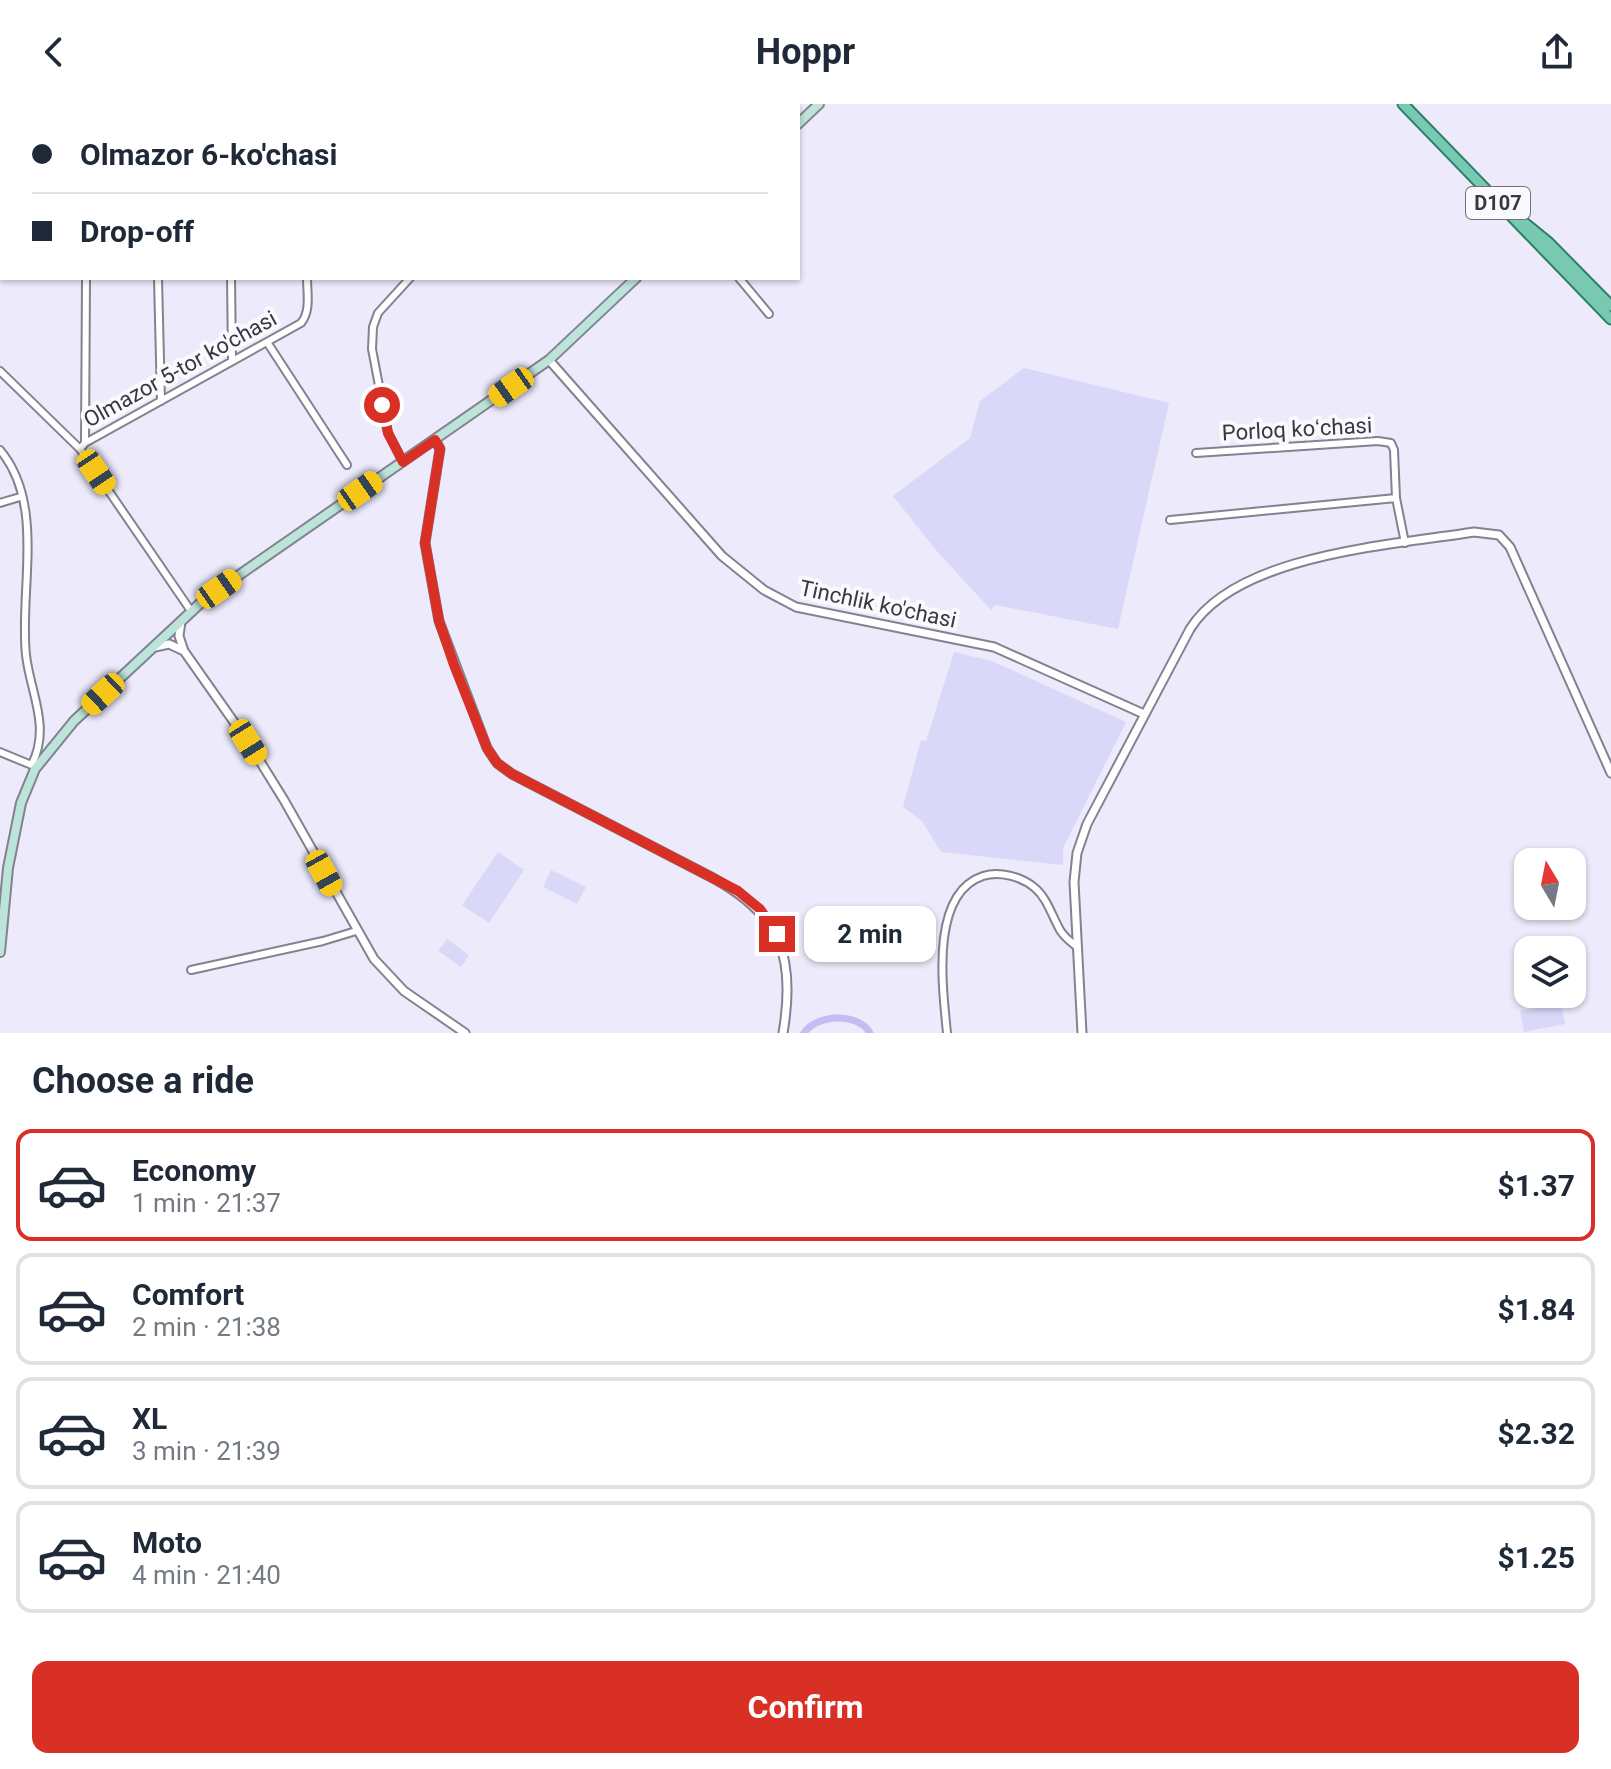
<!DOCTYPE html>
<meta charset="utf-8">
<style>
:root{--surface:#fff;--page:#f2f2f3;--text:#1f2937;--muted:#747a83;--line:#e0e1e3;--accent:#d93025}
body{margin:0;font-family:Roboto,sans-serif;background:var(--page);color:var(--text);height:100vh;display:flex;flex-direction:column;font-size:30px;white-space:nowrap}
*{box-sizing:border-box;margin:0}
p{font-size:26px;color:var(--muted)}
.icon{flex:none;width:44px;height:44px;fill:none;stroke:currentColor;stroke-width:2;stroke-linecap:round;stroke-linejoin:round}
.map{position:relative;height:929px;overflow:hidden}
.drawer{display:flex;flex-direction:column;background:var(--surface);flex:1}
.drawer>*{flex:none}
.hud{position:absolute;left:0px;top:0px;width:800px;height:176px;box-shadow:0 2px 6px #0004;display:grid;align-content:center;height:176px;padding:0 32px;background:var(--surface)}
.needle{width:52px;rotate:350deg}
.buttons{position:absolute;left:1514px;top:744px;display:grid;gap:16px}
.buttons a{display:grid;place-items:center;width:72px;height:72px;border-radius:16px;background:var(--surface);box-shadow:0 2px 6px #0004;font-size:40px}
.end{position:absolute;width:36px;height:36px;margin:-18px;border:10px solid #d93025;background:#fff;box-shadow:0 0 0 4px #fff}
.from{border-radius:50%}
.bubble{position:absolute;height:56px;border-radius:16px;background:var(--surface);box-shadow:0 2px 6px #0004;font-size:26px;font-weight:700;line-height:56px;text-align:center}
.car{position:absolute;width:24px;height:48px;margin:-24px -12px;border-radius:10px;box-shadow:0 0 6px 2px #0007;background:linear-gradient(#f5c518 24%,#345 0 40%,#f5c518 0 76%,#345 0 86%,#f5c518 0)}
.hud b{display:flex;align-items:center;gap:28px;height:76px;font-size:30px}
.hud b+b{border-top:2px solid var(--line)}
.hud i{width:20px;height:20px;background:var(--text)}
ul{padding:0;list-style:none}
li{display:flex;align-items:center;gap:24px;height:112px;margin:0 16px 12px;padding:0 16px;border:4px solid var(--line);border-radius:16px}
li div{flex:1}
li b{display:block;font-size:30px}
li em{font-style:normal;font-weight:700}
li.active{border-color:var(--accent)}
li>.icon{width:72px;height:72px;stroke-width:1.5}
h2{padding:0 32px;font-size:36px;line-height:96px}
.cta{display:flex;gap:16px;margin-top:auto;padding:16px 32px}
.cta a{flex:1;height:92px;border-radius:16px;background:var(--accent);color:#fff;font-size:32px;font-weight:700;line-height:92px;text-align:center}
header{display:flex;justify-content:space-between;align-items:center;height:104px;padding:0 32px;background:var(--surface);font-size:36px;font-weight:700}
.map>svg:first-child{display:block}
</style>
<header><svg class="icon" aria-label="back" viewBox="0 0 24 24"><path d="M15 5l-7 7 7 7"/></svg>Hoppr<svg class="icon" aria-label="share" viewBox="0 0 24 24"><path d="M12 15V3M7 8l5-5 5 5M5 13v7h14v-7"/></svg></header>
<div class="map">
<svg width="1611" height="929" viewBox="0 0 1611 929">
<rect width="100%" height="100%" fill="#eceafb"/>
<!-- green -->
<path fill="#dad8f9" d="M 1024,264 L 1169,299 L 1118,525 L 995,501 L 991,506 L 935,445 L 893,392 L 970,334 L 980,297 Z
M 954,548 L 992,557 L 1126,618 L 1063,744 L 1063,761 L 941,748 L 922,717 L 903,703 L 921,636 L 926,637 Z
M 498,748 L 524,766 L 489,819 L 462,801 Z
M 551,766 L 586,783 L 577,800 L 543,783 Z
M 447,835 L 469,851 L 461,863 L 438,847 Z
M 1561,900 L 1565,920 L 1524,928 L 1520,907 Z"/>
<g fill="none" stroke-linecap="round" stroke-linejoin="round">
<!-- canal -->
<path stroke="#c2bdf3" stroke-width="7" d="M 804,929 C 817,910 858,908 870,929"/>
<!-- minor casing -->
<g stroke="#838291" stroke-width="10">
<path id="minor" d="M 87,0 L 87,2
M 156,0 L 156,2
M 230,0 L 230,2
M 302,0 L 302,2
M 457,0 L 459,2
M 158,174 L 161,297
M 231,174 L 232,256
M 739,174 L 769,210
M 267,238 L 347,361
M 0,267 L 80,345 L 191,507
M 85,339 L 86,174
M 80,345 L 85,339 L 301,219 C 311,207 307,189 307,174
M 0,346 C 46,401 19,486 26,551 C 30,588 51,622 32,660
M 1196,349 L 1378,337 L 1391,339 L 1394,346 L 1396,394 L 1405,439
M 403,358 L 388,329 L 372,245 L 373,223 L 378,209 L 410,174
M 0,399 L 20,393
M 1170,416 L 1396,394
M 0,648 L 34,662
M 191,866 L 323,837 L 356,827
M 947,929 C 943,886 929,790 983,772 C 999,767 1021,772 1035,784 C 1047,794 1052,812 1060,826 C 1064,833 1071,838 1077,843"/>
</g>
<!-- tertiary casing -->
<g stroke="#838291" stroke-width="11">
<path id="tertiary" d="M 549,256 L 722,452 L 764,486 L 796,503 L 994,543 L 1144,610
M 435,336 L 440,345 L 425,439 L 439,517 L 487,644 L 497,659 L 512,670 L 713,774 C 781,811 796,853 783,929
M 155,543 L 169,540 L 184,547 L 179,532 L 181,517
M 184,547 L 248,638 L 284,696 L 374,855 L 404,887 L 465,929
M 1082,929 L 1074,778 L 1077,749 L 1087,720 L 1190,525 C 1237,450 1393,441 1474,428 L 1499,431 L 1510,443 L 1611,669"/>
</g>
<!-- secondary casing -->
<g stroke="#838291" stroke-width="12">
<path id="secondary" d="M 798,20 L 819,0
M 0,848 L 8,764 L 21,699 L 35,665 L 74,617 L 206,494 L 549,256 L 636,174"/>
</g>
<!-- primary casing -->
<g stroke="#287e68" stroke-width="13">
<path id="primary" d="M 1403,0 L 1495,95
M 1611,202 L 1548,138 L 1495,95 L 1611,215"/>
</g>
<!-- minor -->
<use href="#minor" stroke="#fff" stroke-width="6"/>
<!-- tertiary -->
<use href="#tertiary" stroke="#fff" stroke-width="7"/>
<!-- secondary -->
<use href="#secondary" stroke="#bce4d8" stroke-width="8"/>
<!-- primary -->
<use href="#primary" stroke="#79c8b2" stroke-width="9"/>
</g>
<g fill="none" stroke-linecap="round" stroke-linejoin="round">
<!-- route -->
<path stroke="#d93025" stroke-width="10" d="M 382,301 L 388,329 L 403,358 L 435,336 L 440,345 L 425,439 L 439,517 L 454,561 L 487,644 L 497,659 L 512,670 L 738,787 L 760,805 L 777,830"/>
</g>
<g text-anchor="middle" dominant-baseline="central" stroke-width="8" stroke-linejoin="round" paint-order="stroke">
<!-- shield labels -->
<rect fill="#faf9fd" stroke="#737278" stroke-width="2" x="1466" y="83" width="64" height="32" rx="6"/>
<g font-size="20" font-weight="bold" fill="#39383f">
<text x="1498" y="99">D107</text>
</g>
<!-- street labels -->
<g font-size="22" fill="#39383f" stroke="#faf9fd">
<text transform="translate(180 265) rotate(-29)">Olmazor 5-tor ko'chasi</text>
<text transform="translate(1297 325) rotate(-3)">Porloq koʻchasi</text>
<text transform="translate(878 500) rotate(12)">Tinchlik ko'chasi</text>
</g>
</g>
</svg>
<div class="buttons">
<a><svg class="needle" viewBox="-14 -14 28 28"><path d="M0-13l5 13h-10z" fill="#e53935"/><path d="M0 13l5-13h-10z" fill="#747a83"/></svg></a>
<a><svg class="icon" aria-label="layers" viewBox="0 0 24 24"><path d="M12 4l9 5-9 5-9-5zM3 14l9 5 9-5"/></svg></a>
</div>
<i class="end from" style="left:382px;top:301px"></i>
<i class="end" style="left:777px;top:830px"></i>
<div class="bubble" style="left:804px;top:802px;width:132px">2 min</div>
<i class="car" style="left:511px;top:283px;rotate:235deg"></i>
<i class="car" style="left:96px;top:368px;rotate:146deg"></i>
<i class="car" style="left:360px;top:387px;rotate:55deg"></i>
<i class="car" style="left:219px;top:485px;rotate:55deg"></i>
<i class="car" style="left:103px;top:590px;rotate:227deg"></i>
<i class="car" style="left:248px;top:638px;rotate:148deg"></i>
<i class="car" style="left:324px;top:769px;rotate:151deg"></i>
<div class="hud">
<b><i class="from"></i>Olmazor 6-ko'chasi</b>
<b><i></i>Drop-off</b>
</div>
</div>
<section class="drawer">
<h2>Choose a ride</h2>
<ul>
<li class="active"><svg class="icon" aria-label="car" viewBox="0 0 24 24"><path d="M5 17H2v-5l4-1 3-4h7l3 4 3 1v5h-3M9 17h6M6 11h13"/><circle cx="7" cy="17" r="2"/><circle cx="17" cy="17" r="2"/></svg><div><b>Economy</b><p>1 min · 21:37</p></div><em>$1.37</em></li>
<li><svg class="icon" aria-label="car" viewBox="0 0 24 24"><path d="M5 17H2v-5l4-1 3-4h7l3 4 3 1v5h-3M9 17h6M6 11h13"/><circle cx="7" cy="17" r="2"/><circle cx="17" cy="17" r="2"/></svg><div><b>Comfort</b><p>2 min · 21:38</p></div><em>$1.84</em></li>
<li><svg class="icon" aria-label="car" viewBox="0 0 24 24"><path d="M5 17H2v-5l4-1 3-4h7l3 4 3 1v5h-3M9 17h6M6 11h13"/><circle cx="7" cy="17" r="2"/><circle cx="17" cy="17" r="2"/></svg><div><b>XL</b><p>3 min · 21:39</p></div><em>$2.32</em></li>
<li><svg class="icon" aria-label="car" viewBox="0 0 24 24"><path d="M5 17H2v-5l4-1 3-4h7l3 4 3 1v5h-3M9 17h6M6 11h13"/><circle cx="7" cy="17" r="2"/><circle cx="17" cy="17" r="2"/></svg><div><b>Moto</b><p>4 min · 21:40</p></div><em>$1.25</em></li>
</ul>
<div class="cta"><a>Confirm</a></div>
</section>
